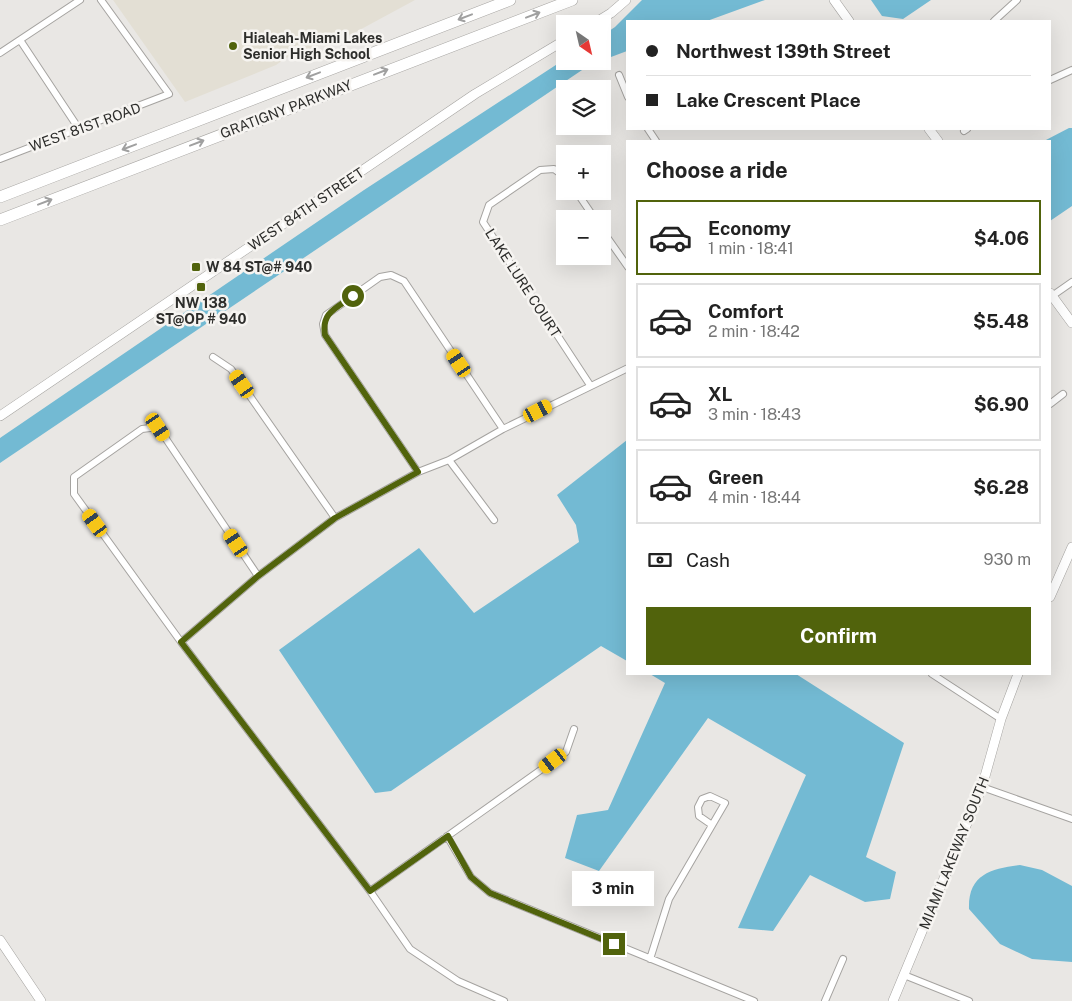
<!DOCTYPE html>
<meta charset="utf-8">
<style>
:root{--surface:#fff;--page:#f2f2f2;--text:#222;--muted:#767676;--line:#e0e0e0;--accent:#51630c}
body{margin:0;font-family:"Public Sans",sans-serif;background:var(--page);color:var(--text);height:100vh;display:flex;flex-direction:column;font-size:19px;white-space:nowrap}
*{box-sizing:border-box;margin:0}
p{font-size:16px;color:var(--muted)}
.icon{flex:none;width:28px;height:28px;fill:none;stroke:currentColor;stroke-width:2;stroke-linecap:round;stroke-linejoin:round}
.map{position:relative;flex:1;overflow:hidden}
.panel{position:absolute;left:626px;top:140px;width:425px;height:535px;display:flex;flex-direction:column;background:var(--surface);border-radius:0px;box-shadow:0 5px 20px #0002}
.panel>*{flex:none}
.guide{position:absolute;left:626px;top:20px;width:425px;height:110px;border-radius:0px;box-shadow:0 5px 20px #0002;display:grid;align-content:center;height:110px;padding:0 20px;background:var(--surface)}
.needle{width:32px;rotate:146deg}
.buttons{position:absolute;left:556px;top:15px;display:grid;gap:10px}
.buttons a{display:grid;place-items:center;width:55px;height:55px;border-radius:0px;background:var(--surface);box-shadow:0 5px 20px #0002;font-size:25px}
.end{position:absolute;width:22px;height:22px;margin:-11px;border:6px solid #51630c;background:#fff;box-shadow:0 0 0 2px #fff}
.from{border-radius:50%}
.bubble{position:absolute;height:35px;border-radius:0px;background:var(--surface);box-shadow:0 5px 20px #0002;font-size:16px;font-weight:700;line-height:35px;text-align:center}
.car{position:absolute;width:15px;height:30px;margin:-15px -8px;border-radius:6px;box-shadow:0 0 4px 1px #0007;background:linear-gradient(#f5c518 24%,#345 0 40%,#f5c518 0 76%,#345 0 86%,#f5c518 0)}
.guide b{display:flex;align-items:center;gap:18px;height:48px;font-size:19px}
.guide b+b{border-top:1px solid var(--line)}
.guide i{width:12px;height:12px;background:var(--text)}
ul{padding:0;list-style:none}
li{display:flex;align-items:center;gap:15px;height:75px;margin:0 10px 8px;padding:0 10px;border:2px solid var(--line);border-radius:0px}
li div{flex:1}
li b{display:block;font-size:19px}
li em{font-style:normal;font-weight:700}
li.selected{border-color:var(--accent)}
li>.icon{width:45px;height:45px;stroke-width:1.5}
h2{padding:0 20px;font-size:22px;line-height:60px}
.pay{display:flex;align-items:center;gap:12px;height:55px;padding:0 20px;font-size:19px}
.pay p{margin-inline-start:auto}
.cta{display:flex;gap:10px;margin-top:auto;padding:10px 20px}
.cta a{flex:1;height:58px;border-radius:0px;background:var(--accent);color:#fff;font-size:20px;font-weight:700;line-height:58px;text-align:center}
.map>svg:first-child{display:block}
</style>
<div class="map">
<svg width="1072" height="1001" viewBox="0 0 1072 1001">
<rect width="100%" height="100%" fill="#e9e7e4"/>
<!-- built -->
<path fill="#e3dfd4" d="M 113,0 L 415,0 L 354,33 L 286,58 L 276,65 L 185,102 Z"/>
<!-- water -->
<path fill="#73bad3" d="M 642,0 L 765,0 L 707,21 L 628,21 L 627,51 L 603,60 L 603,35 L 615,27 Z
M 871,0 L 931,0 L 903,19 L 882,16 Z
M 565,59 L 565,61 L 600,61 L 588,66 L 0,463 L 0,438 L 364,190 Z
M 1069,128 L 1072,128 L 1072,206 L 1050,221 L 1050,141 L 1044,141 Z
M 627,440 L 627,661 L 601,646 L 391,791 L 375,793 L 279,650 L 419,548 L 474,613 L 579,542 L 576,525 L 557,495 Z
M 650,674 L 796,674 L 904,743 L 866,857 L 896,872 L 890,899 L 865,902 L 810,875 L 773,931 L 738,928 L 806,775 L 708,718 L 599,871 L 565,858 L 577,815 L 608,810 L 665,683 Z
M 1020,865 L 1042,870 L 1072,886 L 1072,962 L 1032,959 L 1000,944 L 969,909 C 968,874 991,869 1020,865 Z"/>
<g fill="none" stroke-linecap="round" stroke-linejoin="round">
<!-- street casing -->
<g stroke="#a5a3a0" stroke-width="8">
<path id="street" d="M 994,21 L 1017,0
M 20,40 L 79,129
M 0,53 L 80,0
M 619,75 L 628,97
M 1050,80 L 1072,70
M 648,129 L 656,141
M 964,131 L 967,129
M 0,159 L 169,94 L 101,0
M 565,177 L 554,169 L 540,170 L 489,205 L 483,222 L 590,385
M 576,191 L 595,219
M 602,230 L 628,267
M 1052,296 L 1072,282
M 213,357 L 231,369 L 335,518
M 1050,404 L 1063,394
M 449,460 L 494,520
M 418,472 L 325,335 L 323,324 L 326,315 L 380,277 L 391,275 L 404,281 L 503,429
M 258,576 L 158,427 L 142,429 L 74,477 L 74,494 L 181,642 L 370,891 L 410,949 L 458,981 L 504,1001
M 181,642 L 258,576 L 335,518 L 418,472 L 449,460 L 503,429 L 628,368
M 932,674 L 1001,719
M 982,787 L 1072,819
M 447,836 L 471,877 L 490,893 L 754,1001
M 370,891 L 566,752 L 574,729
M 650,959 L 669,899 L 725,803 L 710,796 L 702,799 L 698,807 L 699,816 L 712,825
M 904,975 L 969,1001
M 825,1001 L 843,959"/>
</g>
<!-- secondary casing -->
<g stroke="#a5a3a0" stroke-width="10">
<path id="secondary" d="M 834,0 L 849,21
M 593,24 L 611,13 L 626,0
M 929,129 L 938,141
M 1050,293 L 1072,323
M 0,416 L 475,94 L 565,40
M 1050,597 L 1072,547
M 0,940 L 41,1001
M 893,1001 L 982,787 L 1001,719 L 1018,674"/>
</g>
<!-- highway casing -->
<g stroke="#a5a3a0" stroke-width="12">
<path id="highway" d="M 0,197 L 510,0
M 0,220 L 572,0"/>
</g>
<!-- street -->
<use href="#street" stroke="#fff" stroke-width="6"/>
<!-- secondary -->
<use href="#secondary" stroke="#fff" stroke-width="9"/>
<!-- highway -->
<use href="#highway" stroke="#fff" stroke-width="11"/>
</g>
<!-- one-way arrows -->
<defs><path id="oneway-shaft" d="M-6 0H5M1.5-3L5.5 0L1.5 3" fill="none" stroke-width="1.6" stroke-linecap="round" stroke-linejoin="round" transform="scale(1.25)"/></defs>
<g stroke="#a0a0a0">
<use href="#oneway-shaft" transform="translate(533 15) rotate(-21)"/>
<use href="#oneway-shaft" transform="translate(465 17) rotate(159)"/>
<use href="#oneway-shaft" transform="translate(381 72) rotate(-21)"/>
<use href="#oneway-shaft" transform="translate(313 75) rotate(159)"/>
<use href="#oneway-shaft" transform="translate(197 143) rotate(-21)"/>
<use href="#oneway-shaft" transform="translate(129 147) rotate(159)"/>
<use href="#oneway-shaft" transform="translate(45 202) rotate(-21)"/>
</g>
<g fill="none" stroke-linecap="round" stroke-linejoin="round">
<!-- route -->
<path stroke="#51630c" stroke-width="6" d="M 353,296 C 337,308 321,312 325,335 L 418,472 L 335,518 L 258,576 L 181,642 L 370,891 L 448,836 L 471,877 L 490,893 L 614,944"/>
</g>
<!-- markers -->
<g fill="#51630c" stroke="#f6f4f1" stroke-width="2">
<circle cx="233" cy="46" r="5"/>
<rect x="191" y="262" width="10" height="10" rx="2.5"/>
<rect x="196" y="282" width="10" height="10" rx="2.5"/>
</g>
<g text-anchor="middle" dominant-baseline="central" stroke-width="5" stroke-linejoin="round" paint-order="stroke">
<!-- poi labels -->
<g font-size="14" font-weight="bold" fill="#2d2d2b" stroke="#f6f4f1" text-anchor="start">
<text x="243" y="38">Hialeah-Miami Lakes<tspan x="243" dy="16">Senior High School</tspan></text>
<text x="206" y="267">W 84 ST@# 940</text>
<text x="201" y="303" text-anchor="middle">NW 138<tspan x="201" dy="16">ST@OP # 940</tspan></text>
</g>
<!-- street labels -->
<g font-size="14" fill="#2d2d2b" stroke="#f6f4f1">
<text transform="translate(286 109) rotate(-21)">GRATIGNY PARKWAY</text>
<text transform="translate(85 127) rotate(-20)">WEST 81ST ROAD</text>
<text transform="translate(306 209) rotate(-34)">WEST 84TH STREET</text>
<text transform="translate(523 283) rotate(57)">LAKE LURE COURT</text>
<text transform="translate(954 853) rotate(-68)">MIAMI LAKEWAY SOUTH</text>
</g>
</g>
</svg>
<div class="buttons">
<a><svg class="needle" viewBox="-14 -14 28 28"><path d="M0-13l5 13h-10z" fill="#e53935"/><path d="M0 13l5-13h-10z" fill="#767676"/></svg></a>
<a><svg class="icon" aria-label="layers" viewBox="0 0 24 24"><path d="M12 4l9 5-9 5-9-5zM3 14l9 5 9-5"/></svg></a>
<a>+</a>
<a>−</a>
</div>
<i class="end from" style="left:353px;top:296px"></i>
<i class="end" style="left:614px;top:944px"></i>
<div class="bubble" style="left:572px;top:871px;width:82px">3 min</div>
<i class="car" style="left:459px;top:363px;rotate:326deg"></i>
<i class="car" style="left:242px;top:384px;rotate:325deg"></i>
<i class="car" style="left:538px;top:411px;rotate:63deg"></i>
<i class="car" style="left:158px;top:427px;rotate:146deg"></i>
<i class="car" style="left:95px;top:523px;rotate:324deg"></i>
<i class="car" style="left:236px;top:543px;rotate:326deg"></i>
<i class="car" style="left:553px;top:761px;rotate:233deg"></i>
<div class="guide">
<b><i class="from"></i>Northwest 139th Street</b>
<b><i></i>Lake Crescent Place</b>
</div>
<section class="panel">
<h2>Choose a ride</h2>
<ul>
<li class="selected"><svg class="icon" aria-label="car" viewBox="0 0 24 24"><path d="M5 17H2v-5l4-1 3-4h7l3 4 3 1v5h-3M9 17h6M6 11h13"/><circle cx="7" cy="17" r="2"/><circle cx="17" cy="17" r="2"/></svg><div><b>Economy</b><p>1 min · 18:41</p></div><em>$4.06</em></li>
<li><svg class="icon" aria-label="car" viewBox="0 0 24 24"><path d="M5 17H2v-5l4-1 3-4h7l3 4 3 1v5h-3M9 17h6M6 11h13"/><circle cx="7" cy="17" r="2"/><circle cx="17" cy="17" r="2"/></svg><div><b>Comfort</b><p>2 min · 18:42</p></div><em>$5.48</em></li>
<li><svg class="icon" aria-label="car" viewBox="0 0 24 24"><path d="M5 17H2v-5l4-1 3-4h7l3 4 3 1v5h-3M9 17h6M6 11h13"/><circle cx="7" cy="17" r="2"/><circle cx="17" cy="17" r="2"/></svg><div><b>XL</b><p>3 min · 18:43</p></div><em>$6.90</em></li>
<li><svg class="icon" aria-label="car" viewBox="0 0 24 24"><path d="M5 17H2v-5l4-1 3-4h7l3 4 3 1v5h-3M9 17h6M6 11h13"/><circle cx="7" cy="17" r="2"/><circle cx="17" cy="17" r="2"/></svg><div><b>Green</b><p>4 min · 18:44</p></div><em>$6.28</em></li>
</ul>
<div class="pay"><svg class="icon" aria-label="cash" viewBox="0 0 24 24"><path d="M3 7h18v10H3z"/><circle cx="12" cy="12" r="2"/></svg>Cash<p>930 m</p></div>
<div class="cta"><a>Confirm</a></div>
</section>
</div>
